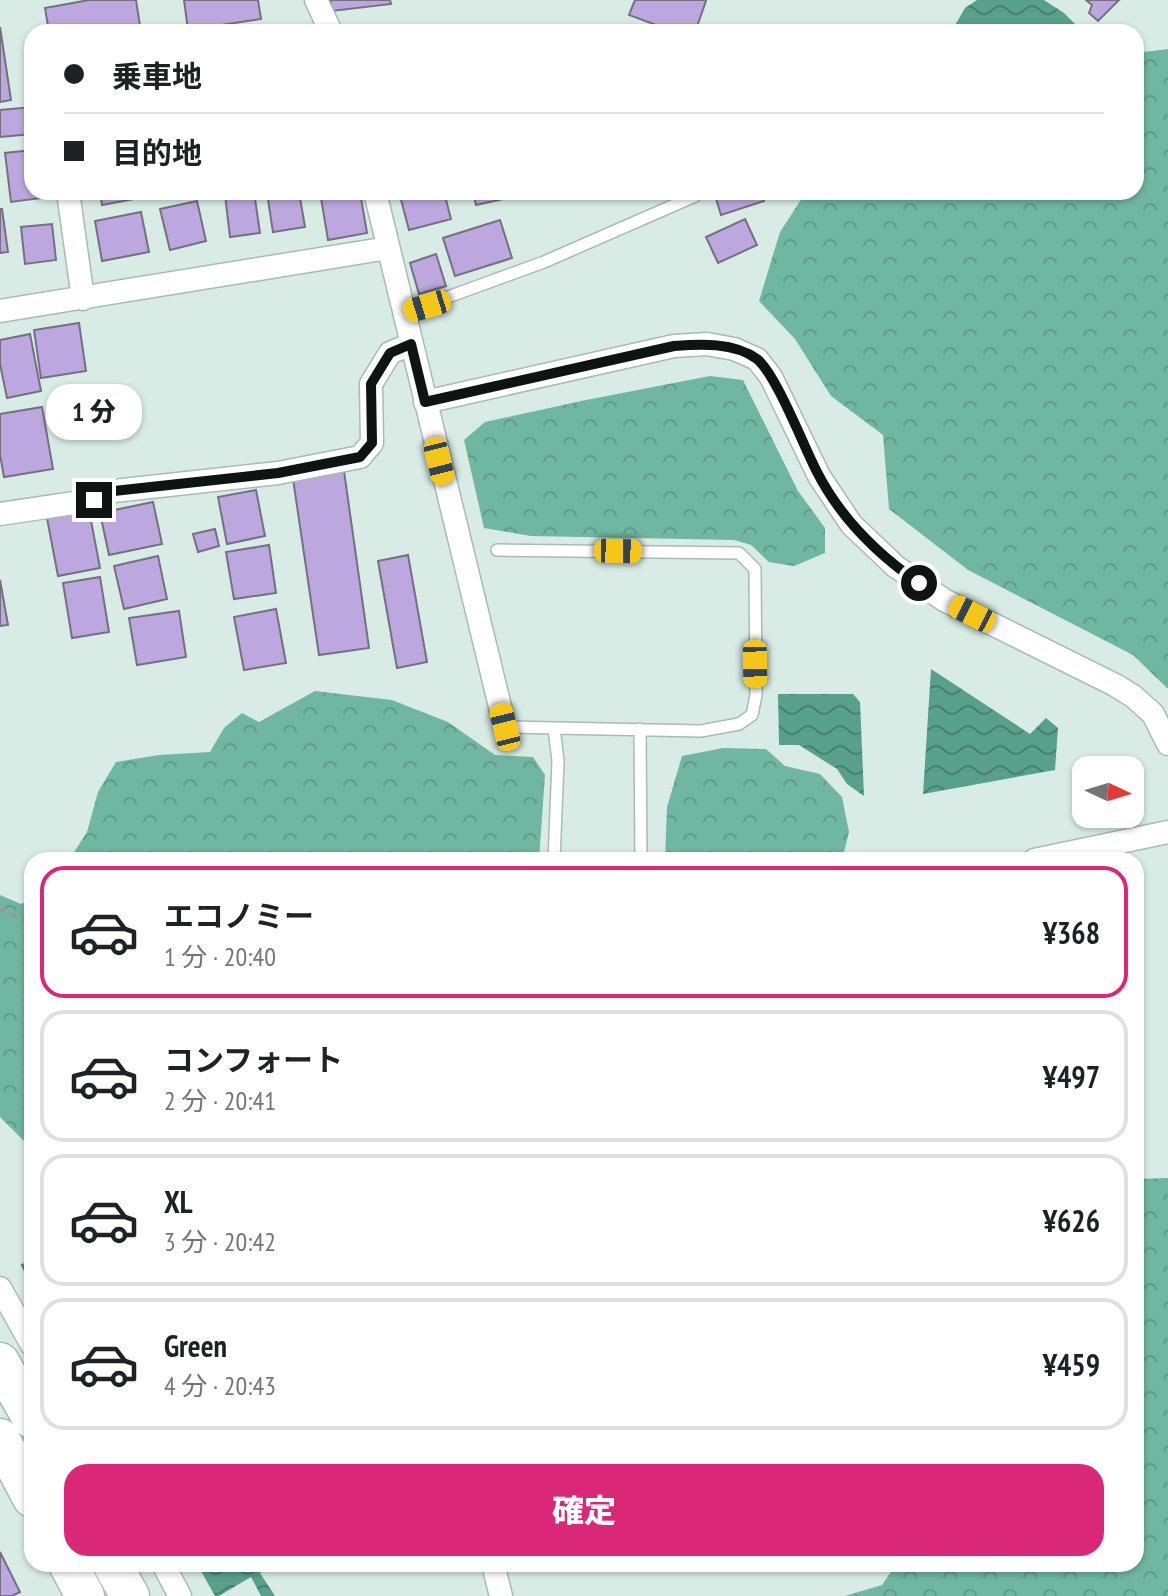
<!DOCTYPE html>
<html lang="ja">
<meta charset="utf-8">
<style>
:root{--surface:#fff;--page:#f2f2f2;--text:#202124;--muted:#757577;--line:#e0e0e0;--accent:#db2777}
body{margin:0;font-family:"PT Sans Narrow","Noto Sans JP",sans-serif;background:var(--page);color:var(--text);height:100vh;display:flex;flex-direction:column;font-size:30px;white-space:nowrap}
*{box-sizing:border-box;margin:0}
p{font-size:26px;color:var(--muted)}
.icon{flex:none;width:44px;height:44px;fill:none;stroke:currentColor;stroke-width:2;stroke-linecap:round;stroke-linejoin:round}
.map{position:relative;flex:1;overflow:hidden}
.details{position:absolute;left:24px;top:852px;width:1120px;height:720px;display:flex;flex-direction:column;background:var(--surface);border-radius:24px;box-shadow:0 2px 6px #0004}
.details>*{flex:none}
.guide{position:absolute;left:24px;top:24px;width:1120px;height:176px;border-radius:24px;box-shadow:0 2px 6px #0004;display:grid;align-content:center;height:176px;padding:0 40px;background:var(--surface)}
.needle{width:52px;rotate:94deg}
.fabs{position:absolute;left:1072px;top:756px;display:grid;gap:16px}
.fabs a{display:grid;place-items:center;width:72px;height:72px;border-radius:16px;background:var(--surface);box-shadow:0 2px 6px #0004;font-size:40px}
.end{position:absolute;width:36px;height:36px;margin:-18px;border:10px solid #0d1412;background:#fff;box-shadow:0 0 0 4px #fff}
.from{border-radius:50%}
.bubble{position:absolute;height:56px;border-radius:24px;background:var(--surface);box-shadow:0 2px 6px #0004;font-size:26px;font-weight:800;line-height:56px;text-align:center}
.car{position:absolute;width:24px;height:48px;margin:-24px -12px;border-radius:10px;box-shadow:0 0 6px 2px #0007;background:linear-gradient(#f5c518 24%,#345 0 40%,#f5c518 0 76%,#345 0 86%,#f5c518 0)}
.guide b{display:flex;align-items:center;gap:28px;height:76px;font-size:30px}
.guide b+b{border-top:2px solid var(--line)}
.guide i{width:20px;height:20px;background:var(--text)}
ul{padding:14px 0 0;list-style:none}
li{display:flex;align-items:center;gap:24px;height:132px;margin:0 16px 12px;padding:0 24px;border:4px solid var(--line);border-radius:24px}
li div{flex:1}
li b{display:block;font-size:30px}
li em{font-style:normal;font-weight:800}
li.on{border-color:var(--accent)}
li>.icon{width:72px;height:72px;stroke-width:1.5}
.action{display:flex;gap:16px;margin-top:auto;padding:16px 40px}
.action a{flex:1;height:92px;border-radius:24px;background:var(--accent);color:#fff;font-size:32px;font-weight:800;line-height:92px;text-align:center}
.map>svg:first-child{display:block}
</style>
<div class="map">
<svg width="1168" height="1596" viewBox="0 0 1168 1596">
<defs>
<pattern id="forest-crowns" width="20" height="18" patternUnits="userSpaceOnUse" patternTransform="scale(2)"><rect width="20" height="18" fill="#6fb7a2"/><path d="M2 6a3 3 0 1 1 6 0M12 15a3 3 0 1 1 6 0" fill="none" stroke="#5f9c8a"/></pattern>
<pattern id="water-waves" width="16" height="10" patternUnits="userSpaceOnUse" patternTransform="scale(2)"><rect width="16" height="10" fill="#58a08b"/><path d="M0 5q4-4 8 0t8 0" fill="none" stroke="#478170"/></pattern>
</defs>
<rect width="100%" height="100%" fill="#d8ece5"/>
<!-- forest -->
<path fill="url(#forest-crowns)" d="M 1168,49 L 1168,689 L 1133,655 L 968,570 L 889,509 L 883,435 L 831,396 L 795,339 L 759,301 L 780,232 L 806,192 L 1136,192 L 1136,53 Z
M 710,376 L 743,380 L 798,491 L 825,528 L 825,553 L 794,566 L 769,562 L 751,545 L 734,540 L 531,536 L 484,528 L 464,440 L 485,422 L 586,400 Z
M 315,691 L 392,700 L 448,722 L 495,755 L 533,757 L 545,775 L 539,860 L 69,860 L 87,832 L 98,792 L 116,762 L 159,755 L 210,752 L 224,728 L 242,713 L 259,722 Z
M 723,748 L 766,749 L 785,766 L 820,774 L 842,797 L 849,832 L 842,860 L 665,860 L 667,807 L 682,756 Z
M 0,895 L 21,904 L 32,899 L 32,1149 L 0,1117 Z
M 1168,1178 L 1168,1596 L 845,1596 L 882,1585 L 896,1564 L 1136,1564 L 1136,1179 Z"/>
<!-- water -->
<path fill="url(#water-waves)" d="M 977,0 L 1044,0 L 1064,13 L 1083,32 L 951,32 L 965,8 Z
M 931,669 L 1030,734 L 1046,718 L 1058,728 L 1055,770 L 923,794 Z
M 778,694 L 853,694 L 860,702 L 864,796 L 847,784 L 837,769 L 799,745 L 779,745 Z
M 197,1564 L 273,1564 L 260,1573 L 275,1596 L 261,1596 L 251,1577 L 219,1596 L 215,1596 Z"/>
<!-- building -->
<path fill="#bca8df" stroke="#75707f" stroke-width="2" d="M 89,0 L 136,0 L 141,32 L 49,32 L 45,8 Z
M 184,0 L 258,0 L 261,19 L 188,30 Z
M 330,0 L 390,0 L 391,4 L 332,11 Z
M 635,0 L 705,0 L 706,1 L 695,32 L 675,32 L 629,15 Z
M 1086,0 L 1119,0 L 1098,21 L 1089,13 L 1092,5 Z
M 0,27 L 11,100 L 0,102 Z
M 32,107 L 32,134 L 0,137 L 0,110 Z
M 32,150 L 32,192 L 48,192 L 49,197 L 11,202 L 5,153 Z
M 100,192 L 133,192 L 134,199 L 102,205 Z
M 254,192 L 260,233 L 230,237 L 225,195 Z
M 299,192 L 305,227 L 273,232 L 267,193 Z
M 320,192 L 360,192 L 367,233 L 328,240 Z
M 399,192 L 444,192 L 451,219 L 409,230 Z
M 473,192 L 511,192 L 512,197 L 476,205 Z
M 714,192 L 761,192 L 764,201 L 721,215 Z
M 197,201 L 206,241 L 170,250 L 160,209 Z
M 0,209 L 2,209 L 8,252 L 0,253 Z
M 141,212 L 149,252 L 102,261 L 95,221 Z
M 745,219 L 757,245 L 718,263 L 706,237 Z
M 500,220 L 512,258 L 455,276 L 443,238 Z
M 52,224 L 56,260 L 25,264 L 21,227 Z
M 436,254 L 446,286 L 419,294 L 410,263 Z
M 79,323 L 86,371 L 41,378 L 34,330 Z
M 30,334 L 41,391 L 7,398 L 0,364 L 0,340 Z
M 42,407 L 53,469 L 4,477 L 0,455 L 0,414 Z
M 344,471 L 369,648 L 319,655 L 293,479 Z
M 256,490 L 265,536 L 227,544 L 218,497 Z
M 153,502 L 162,544 L 109,555 L 100,513 Z
M 89,510 L 100,568 L 58,576 L 47,518 Z
M 215,529 L 219,546 L 198,552 L 193,534 Z
M 269,545 L 276,593 L 234,599 L 226,552 Z
M 408,555 L 427,662 L 397,668 L 378,561 Z
M 158,556 L 167,599 L 124,609 L 114,566 Z
M 100,577 L 109,632 L 72,638 L 63,583 Z
M 0,580 L 8,625 L 0,626 Z
M 276,609 L 286,663 L 244,670 L 234,617 Z
M 179,611 L 186,657 L 137,665 L 129,618 Z
M 32,1261 L 32,1285 L 22,1265 Z
M 0,1552 L 20,1592 L 12,1596 L 0,1596 Z"/>
<g fill="none" stroke-linecap="round" stroke-linejoin="round">
<!-- lane casing -->
<g stroke="#a8bbb5" stroke-width="14">
<path id="lane" d="M 404,313 L 544,262 L 695,196 L 693,192
M 497,550 L 739,553 L 755,569 L 756,695 L 752,715 L 739,724 L 701,731 L 505,727
M 554,728 L 558,761 L 554,860
M 640,729 L 641,860"/>
</g>
<!-- street casing -->
<g stroke="#a8bbb5" stroke-width="25">
<path id="street" d="M 316,0 L 331,32
M 68,192 L 83,299
M 375,192 L 505,727
M 0,311 L 388,248
M 425,402 L 674,346 L 707,344 L 734,349 L 757,359 L 771,377 L 819,476 L 851,524 L 895,566 L 944,600 L 1115,685 L 1133,696 L 1153,714 L 1168,744
M 0,514 L 94,500 L 114,491 L 278,473 L 360,457 L 372,443 L 371,384 L 390,353 L 411,344
M 1034,860 L 1168,832
M 0,1288 L 32,1345
M 163,1564 L 180,1596
M 493,1564 L 501,1596"/>
</g>
<!-- highway casing -->
<g stroke="#a8bbb5" stroke-width="41">
<path id="highway" d="M 0,1362 L 32,1419
M 0,1438 L 32,1498
M 68,1564 L 85,1596
M 112,1564 L 130,1596"/>
</g>
<!-- path -->
<path stroke="#8e9d98" stroke-width="5" stroke-dasharray="6 6" stroke-linecap="butt" d="M 0,909 L 32,923"/>
<!-- lane -->
<use href="#lane" stroke="#fff" stroke-width="11"/>
<!-- street -->
<use href="#street" stroke="#fff" stroke-width="22"/>
<!-- highway -->
<use href="#highway" stroke="#fff" stroke-width="38"/>
</g>
<g fill="none" stroke-linecap="round" stroke-linejoin="round">
<!-- route -->
<path stroke="#0d1412" stroke-width="10" d="M 94,500 L 114,491 L 278,473 L 360,457 L 372,443 L 371,384 L 390,353 L 411,344 L 425,402 L 674,346 C 700,344 734,342 757,359 C 776,374 804,447 817,472 C 840,517 877,554 919,583"/>
</g>
</svg>
<div class="fabs">
<a><svg class="needle" viewBox="-14 -14 28 28"><path d="M0-13l5 13h-10z" fill="#e53935"/><path d="M0 13l5-13h-10z" fill="#757577"/></svg></a>
</div>
<i class="end from" style="left:919px;top:583px"></i>
<i class="end" style="left:94px;top:500px"></i>
<div class="bubble" style="left:46px;top:384px;width:96px">1 分</div>
<i class="car" style="left:427px;top:306px;rotate:253deg"></i>
<i class="car" style="left:439px;top:461px;rotate:166deg"></i>
<i class="car" style="left:618px;top:551px;rotate:91deg"></i>
<i class="car" style="left:972px;top:614px;rotate:297deg"></i>
<i class="car" style="left:755px;top:664px;rotate:179deg"></i>
<i class="car" style="left:505px;top:727px;rotate:346deg"></i>
<div class="guide">
<b><i class="from"></i>乗車地</b>
<b><i></i>目的地</b>
</div>
<section class="details">
<ul>
<li class="on"><svg class="icon" aria-label="car" viewBox="0 0 24 24"><path d="M5 17H2v-5l4-1 3-4h7l3 4 3 1v5h-3M9 17h6M6 11h13"/><circle cx="7" cy="17" r="2"/><circle cx="17" cy="17" r="2"/></svg><div><b>エコノミー</b><p>1 分 · 20:40</p></div><em>¥368</em></li>
<li><svg class="icon" aria-label="car" viewBox="0 0 24 24"><path d="M5 17H2v-5l4-1 3-4h7l3 4 3 1v5h-3M9 17h6M6 11h13"/><circle cx="7" cy="17" r="2"/><circle cx="17" cy="17" r="2"/></svg><div><b>コンフォート</b><p>2 分 · 20:41</p></div><em>¥497</em></li>
<li><svg class="icon" aria-label="car" viewBox="0 0 24 24"><path d="M5 17H2v-5l4-1 3-4h7l3 4 3 1v5h-3M9 17h6M6 11h13"/><circle cx="7" cy="17" r="2"/><circle cx="17" cy="17" r="2"/></svg><div><b>XL</b><p>3 分 · 20:42</p></div><em>¥626</em></li>
<li><svg class="icon" aria-label="car" viewBox="0 0 24 24"><path d="M5 17H2v-5l4-1 3-4h7l3 4 3 1v5h-3M9 17h6M6 11h13"/><circle cx="7" cy="17" r="2"/><circle cx="17" cy="17" r="2"/></svg><div><b>Green</b><p>4 分 · 20:43</p></div><em>¥459</em></li>
</ul>
<div class="action"><a>確定</a></div>
</section>
</div>
